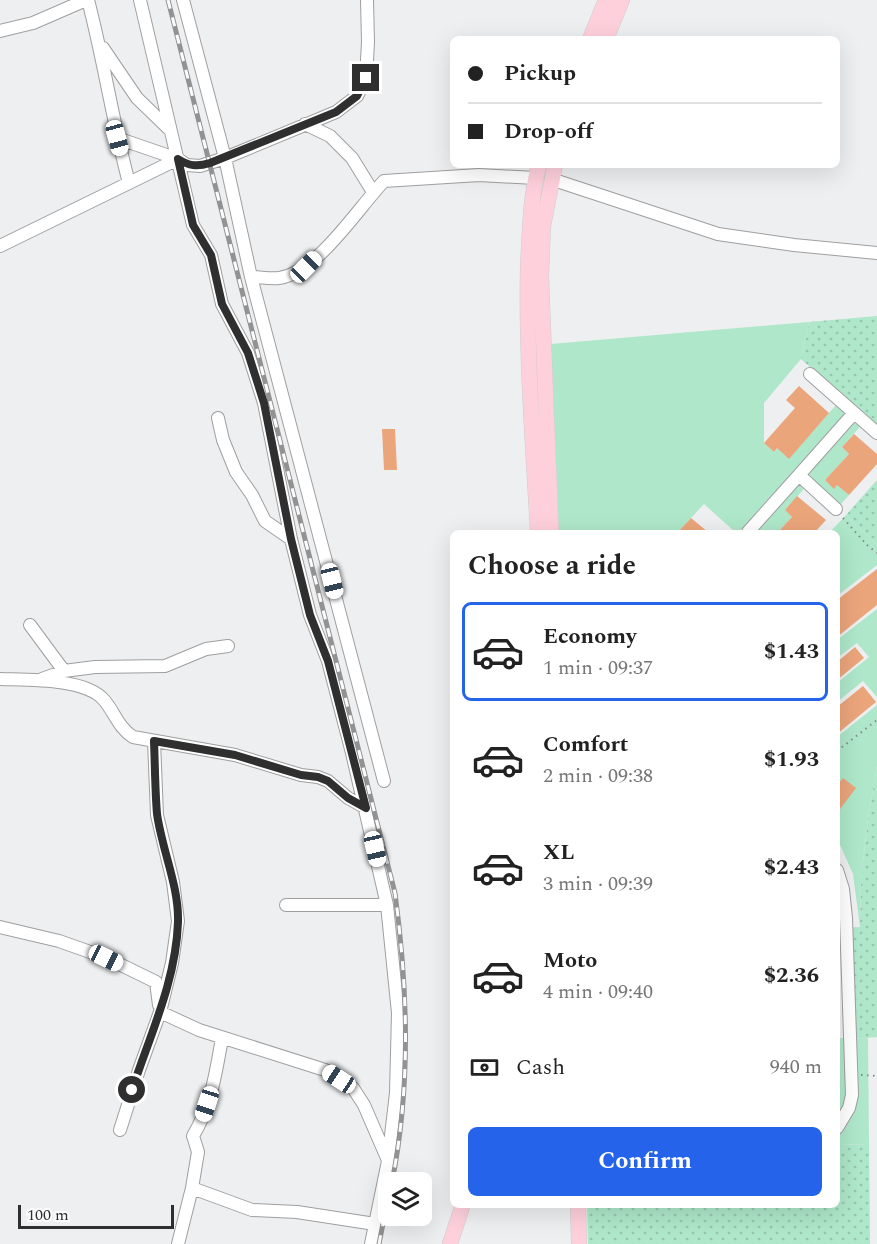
<!DOCTYPE html>
<meta charset="utf-8">
<style>
:root{--surface:#fff;--page:#f2f2f2;--text:#222;--muted:#767676;--line:#e0e0e0;--accent:#2563eb}
body{margin:0;font-family:Spectral,serif;background:var(--page);color:var(--text);height:100vh;display:flex;flex-direction:column;font-size:22px;white-space:nowrap}
*{box-sizing:border-box;margin:0}
p{font-size:20px;color:var(--muted)}
.icon{flex:none;width:33px;height:33px;fill:none;stroke:currentColor;stroke-width:2;stroke-linecap:round;stroke-linejoin:round}
.map{position:relative;flex:1;overflow:hidden}
.panel{position:absolute;left:450px;top:530px;width:390px;height:678px;display:flex;flex-direction:column;background:var(--surface);border-radius:9px;box-shadow:0 6px 24px #0002}
.panel>*{flex:none}
.guide{position:absolute;left:450px;top:36px;width:390px;height:132px;border-radius:9px;box-shadow:0 6px 24px #0002;display:grid;align-content:center;height:132px;padding:0 18px;background:var(--surface)}
.buttons{position:absolute;left:378px;top:1172px;display:grid;gap:12px}
.buttons a{display:grid;place-items:center;width:54px;height:54px;border-radius:9px;background:var(--surface);box-shadow:0 6px 24px #0002;font-size:30px}
.scale{position:absolute;left:18px;bottom:15px;width:156px;box-sizing:border-box;padding-left:6px;border:3px solid #2f2f2f;border-top:0;font-size:16px;line-height:21px;white-space:nowrap;color:#2f2f2f;-webkit-text-stroke:4px #fcfcfe;paint-order:stroke}
.end{position:absolute;width:27px;height:27px;margin:-14px;border:8px solid #2f2f2f;background:#fff;box-shadow:0 0 0 3px #fff}
.from{border-radius:50%}
.car{position:absolute;width:18px;height:36px;margin:-18px -9px;border-radius:8px;box-shadow:0 0 4px 2px #0007;background:linear-gradient(#fff 24%,#345 0 40%,#fff 0 76%,#345 0 86%,#fff 0)}
.guide b{display:flex;align-items:center;gap:21px;height:57px;font-size:22px}
.guide b+b{border-top:2px solid var(--line)}
.guide i{width:15px;height:15px;background:var(--text)}
ul{padding:0;list-style:none}
li{display:flex;align-items:center;gap:18px;height:99px;margin:0 12px 9px;padding:0 6px;border:3px solid transparent;border-radius:9px}
li div{flex:1}
li b{display:block;font-size:22px}
li em{font-style:normal;font-weight:700}
li.on{border-color:var(--accent)}
li>.icon{width:54px;height:54px;stroke-width:1.5}
h2{padding:0 18px;font-size:27px;line-height:72px}
.pay{display:flex;align-items:center;gap:15px;height:66px;padding:0 18px;font-size:22px}
.pay p{margin-inline-start:auto}
.button{display:flex;gap:12px;margin-top:auto;padding:12px 18px}
.button a{flex:1;height:69px;border-radius:9px;background:var(--accent);color:#fff;font-size:24px;font-weight:700;line-height:69px;text-align:center}
.map>svg:first-child{display:block}
</style>
<div class="map">
<svg width="877" height="1244" viewBox="0 0 877 1244">
<defs>
<pattern id="grass-dots" width="8" height="8" patternUnits="userSpaceOnUse" patternTransform="scale(1.5)"><rect width="8" height="8" fill="#aee7c9"/><path d="M2 2h.1M6 6h.1" fill="none" stroke="#96c6ad" stroke-width="1.8" stroke-linecap="round"/></pattern>
</defs>
<rect width="100%" height="100%" fill="#eeeff0"/>
<!-- grass -->
<path fill="url(#grass-dots)" d="M 877,316 L 877,427 L 801,359 L 809,322 Z
M 877,480 L 877,545 L 846,515 Z
M 877,766 L 877,1037 L 855,1039 L 851,928 L 860,927 L 861,879 L 868,818 Z
M 869,1144 L 870,1244 L 588,1244 L 587,1205 L 837,1204 L 837,1145 Z"/>
<!-- garden -->
<path fill="#aee7c9" d="M 809,322 L 801,359 L 764,403 L 764,443 L 774,452 L 777,448 L 789,458 L 837,404 L 844,412 L 844,416 L 741,532 L 735,532 L 704,504 L 678,532 L 559,532 L 551,344 Z
M 858,422 L 859,428 L 842,447 L 849,454 L 825,480 L 834,488 L 837,485 L 849,495 L 840,505 L 811,478 L 809,473 L 852,424 Z
M 799,485 L 802,485 L 803,490 L 785,510 L 792,517 L 778,532 L 755,532 Z
M 846,515 L 877,545 L 877,565 L 837,596 L 837,532 L 830,532 Z
M 877,609 L 877,697 L 863,681 L 837,702 L 837,683 L 869,657 L 857,643 L 837,658 L 837,640 Z
M 877,705 L 877,766 L 868,818 L 861,879 L 860,927 L 853,874 L 837,838 L 837,737 Z
M 837,1038 L 846,1038 L 848,1096 L 837,1120 Z
M 868,1038 L 869,1144 L 837,1145 L 837,1134 L 842,1130 L 855,1039 Z"/>
<!-- building -->
<path fill="#eba57b" d="M 799,386 L 829,413 L 789,459 L 777,448 L 774,452 L 764,443 L 795,408 L 786,400 Z
M 382,429 L 395,429 L 397,470 L 384,470 Z
M 854,434 L 877,454 L 877,464 L 849,495 L 837,485 L 834,489 L 825,480 L 849,454 L 842,447 Z
M 797,496 L 826,520 L 815,532 L 778,532 L 792,517 L 785,510 Z
M 691,518 L 708,532 L 678,532 Z
M 877,569 L 877,605 L 837,637 L 837,600 Z
M 855,647 L 864,658 L 837,680 L 837,662 Z
M 863,686 L 876,702 L 837,734 L 837,707 Z
M 843,778 L 856,788 L 837,813 L 837,785 Z"/>
<g fill="none" stroke-linecap="round" stroke-linejoin="round">
<!-- minor casing -->
<g stroke="#9f9fa0" stroke-width="14">
<path id="minor" d="M 88,0 C 104,61 113,123 129,183
M 140,0 L 193,225 L 211,255 L 222,304 L 248,353 L 264,403 L 291,539 L 310,615 L 328,661 L 352,753 L 387,905 L 398,1013 L 396,1093 L 388,1161 L 371,1244
M 183,0 L 225,158 L 251,277 L 384,781
M 0,31 L 33,23 L 86,0
M 103,48 L 137,98 L 171,131
M 305,124 L 330,136 L 352,158 L 373,192
M 117,138 L 178,159 L 187,165 L 200,166 L 225,158 L 336,112 L 357,96 L 366,78 L 368,42 L 367,0
M 551,179 L 718,234 L 794,245 L 877,253
M 0,246 L 178,159
M 251,277 C 260,277 270,279 279,278 C 317,273 358,208 384,181 L 479,175 L 535,178
M 810,374 L 877,433
M 218,418 L 223,440 L 236,472 L 252,495 L 265,521 L 291,539
M 836,509 L 799,475 L 854,413
M 748,532 L 799,475
M 30,625 L 64,671
M 0,679 C 28,680 85,678 104,700 C 115,713 118,727 133,737 L 235,755 L 301,775 L 318,777 L 328,781 L 348,798 L 366,808
M 42,679 L 64,671 L 95,667 L 165,666 L 206,649 L 228,646
M 837,870 L 843,889 L 846,918 L 852,1095 L 849,1108 L 837,1128
M 286,905 L 387,905
M 0,927 L 59,941 L 107,958 L 156,982 L 159,1005
M 160,1012 L 199,1030 L 325,1070 L 353,1088 L 364,1105 L 387,1158
M 222,1038 C 216,1072 211,1106 193,1136 L 198,1152 L 192,1188 L 252,1210 L 297,1212 L 375,1224
M 120,1130 L 139,1070 L 160,1012 L 172,963 L 178,921 L 173,882 L 157,815 L 154,741
M 178,1244 L 192,1188"/>
</g>
<!-- major casing -->
<g stroke="#cdcdcd" stroke-width="16">
<path id="major" d="M 590,39 L 606,0
M 606,39 L 622,0
M 538,532 C 533,444 526,354 528,265 C 530,232 530,197 539,165
M 551,532 L 541,277 L 543,226 L 555,165
M 578,1204 L 579,1244
M 450,1244 L 463,1204"/>
</g>
<!-- path -->
<path stroke="#898a8a" stroke-width="2" stroke-dasharray="1.5 4.5" stroke-linecap="butt" d="M 843,518 L 867,545 L 877,553
M 837,751 L 877,720
M 861,1075 L 877,1076"/>
<!-- minor -->
<use href="#minor" stroke="#fff" stroke-width="12"/>
<!-- major -->
<use href="#major" stroke="#fed0dc" stroke-width="15"/>
<!-- rail casing -->
<g stroke="#929293" stroke-width="5">
<path id="rail" d="M 168,0 L 395,893 C 408,990 411,1086 392,1182
M 379,1244 L 388,1198"/>
</g>
<!-- rail -->
<use href="#rail" stroke="#fcfcfe" stroke-width="3" stroke-dasharray="9" stroke-linecap="butt"/>
</g>
<g fill="none" stroke-linecap="round" stroke-linejoin="round">
<!-- route -->
<path stroke="#2f2f2f" stroke-width="8" d="M 132,1090 C 150,1035 176,981 178,922 C 179,886 162,850 157,814 C 155,790 155,765 154,741 L 235,755 L 301,775 L 318,777 L 328,781 L 348,798 L 366,808 L 328,661 L 310,615 L 291,539 L 264,403 L 248,353 L 222,304 L 211,255 L 193,225 L 178,159 C 189,166 197,167 210,163 L 336,112 L 357,96 L 366,78"/>
</g>
</svg>
<div class="buttons">
<a><svg class="icon" aria-label="layers" viewBox="0 0 24 24"><path d="M12 4l9 5-9 5-9-5zM3 14l9 5 9-5"/></svg></a>
</div>
<div class="scale">100 m</div>
<i class="end from" style="left:132px;top:1090px"></i>
<i class="end" style="left:366px;top:78px"></i>
<i class="car" style="left:117px;top:138px;rotate:165deg"></i>
<i class="car" style="left:306px;top:267px;rotate:45deg"></i>
<i class="car" style="left:332px;top:581px;rotate:166deg"></i>
<i class="car" style="left:375px;top:849px;rotate:167deg"></i>
<i class="car" style="left:106px;top:958px;rotate:116deg"></i>
<i class="car" style="left:339px;top:1079px;rotate:303deg"></i>
<i class="car" style="left:207px;top:1104px;rotate:198deg"></i>
<div class="guide">
<b><i class="from"></i>Pickup</b>
<b><i></i>Drop-off</b>
</div>
<section class="panel">
<h2>Choose a ride</h2>
<ul>
<li class="on"><svg class="icon" aria-label="car" viewBox="0 0 24 24"><path d="M5 17H2v-5l4-1 3-4h7l3 4 3 1v5h-3M9 17h6M6 11h13"/><circle cx="7" cy="17" r="2"/><circle cx="17" cy="17" r="2"/></svg><div><b>Economy</b><p>1 min · 09:37</p></div><em>$1.43</em></li>
<li><svg class="icon" aria-label="car" viewBox="0 0 24 24"><path d="M5 17H2v-5l4-1 3-4h7l3 4 3 1v5h-3M9 17h6M6 11h13"/><circle cx="7" cy="17" r="2"/><circle cx="17" cy="17" r="2"/></svg><div><b>Comfort</b><p>2 min · 09:38</p></div><em>$1.93</em></li>
<li><svg class="icon" aria-label="car" viewBox="0 0 24 24"><path d="M5 17H2v-5l4-1 3-4h7l3 4 3 1v5h-3M9 17h6M6 11h13"/><circle cx="7" cy="17" r="2"/><circle cx="17" cy="17" r="2"/></svg><div><b>XL</b><p>3 min · 09:39</p></div><em>$2.43</em></li>
<li><svg class="icon" aria-label="car" viewBox="0 0 24 24"><path d="M5 17H2v-5l4-1 3-4h7l3 4 3 1v5h-3M9 17h6M6 11h13"/><circle cx="7" cy="17" r="2"/><circle cx="17" cy="17" r="2"/></svg><div><b>Moto</b><p>4 min · 09:40</p></div><em>$2.36</em></li>
</ul>
<div class="pay"><svg class="icon" aria-label="cash" viewBox="0 0 24 24"><path d="M3 7h18v10H3z"/><circle cx="12" cy="12" r="2"/></svg>Cash<p>940 m</p></div>
<div class="button"><a>Confirm</a></div>
</section>
</div>
